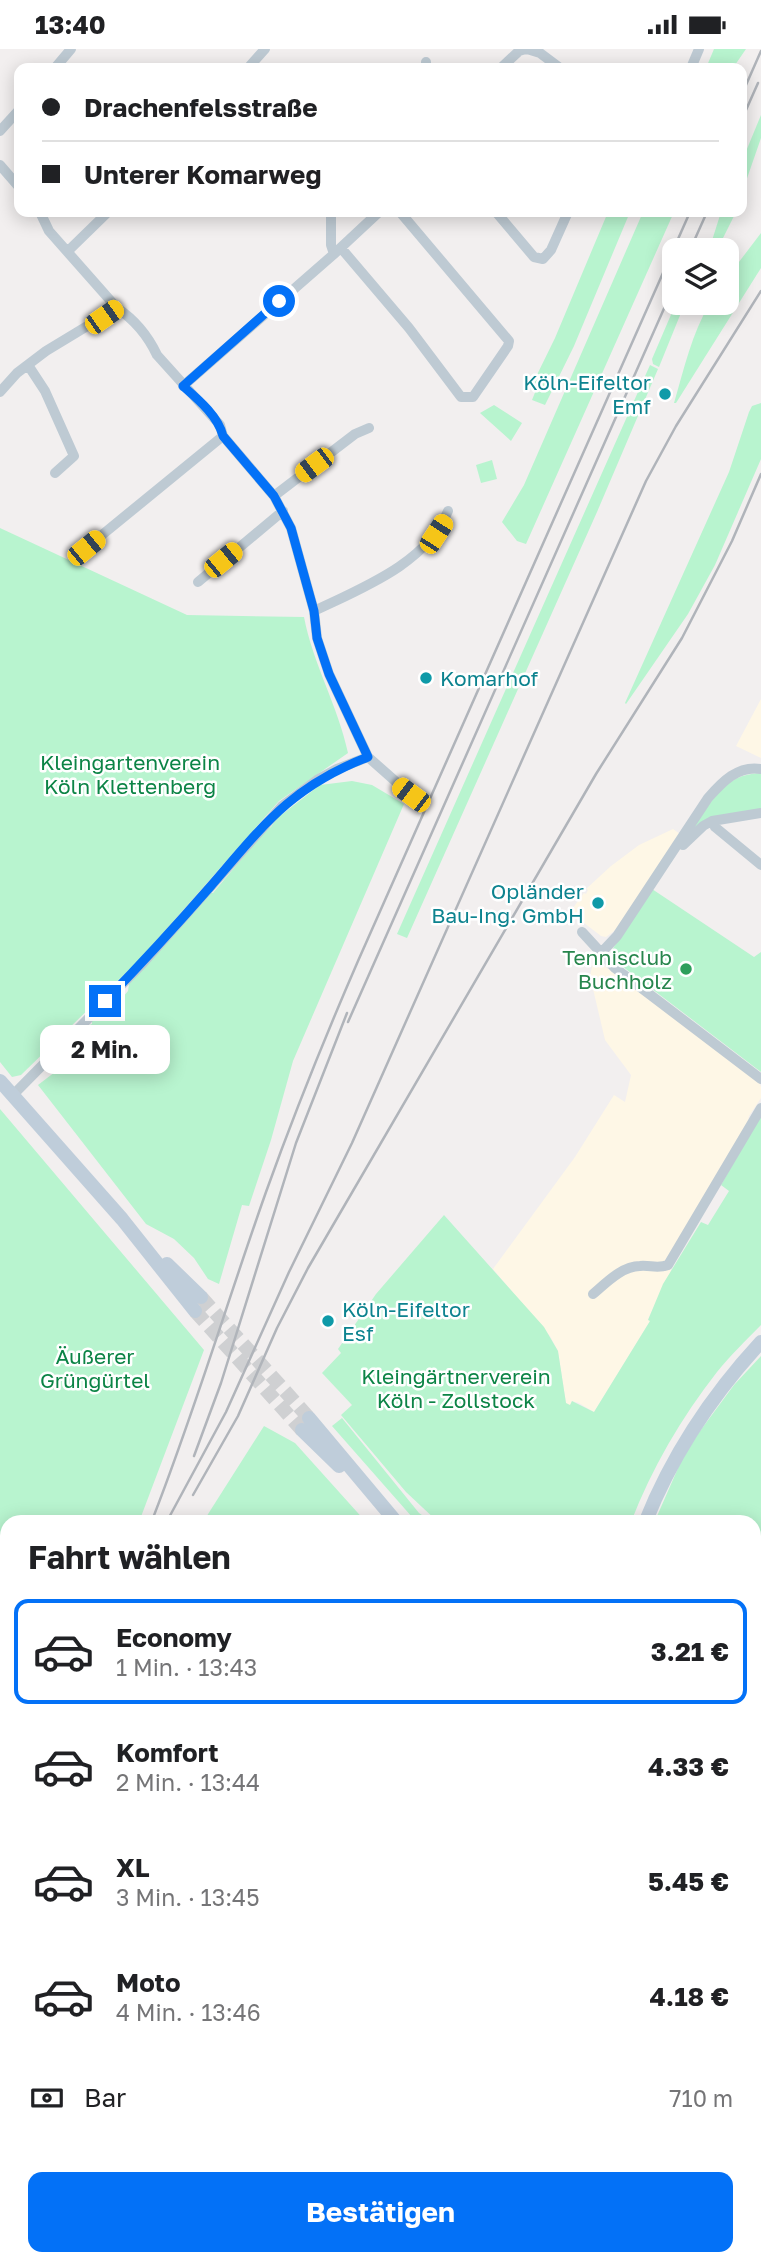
<!DOCTYPE html>
<html lang="de">
<meta charset="utf-8">
<style>
:root{--surface:#fff;--page:#f6f6f6;--text:#202124;--muted:#757577;--line:#e0e0e0;--accent:#0371f7}
body{margin:0;font-family:"Golos Text",sans-serif;background:var(--page);color:var(--text);height:100vh;display:flex;flex-direction:column;font-size:26px;white-space:nowrap}
*{box-sizing:border-box;margin:0}
p{font-size:23px;color:var(--muted)}
.icon{flex:none;width:38px;height:38px;fill:none;stroke:currentColor;stroke-width:2;stroke-linecap:round;stroke-linejoin:round}
.map{position:relative;flex:1;overflow:hidden}
.details{position:absolute;left:0px;top:1466px;width:761px;height:751px;display:flex;flex-direction:column;background:var(--surface);border-radius:21px 21px 0 0;box-shadow:0 4px 18px #0003}
.details>*{flex:none}
.guide{position:absolute;left:14px;top:14px;width:733px;height:154px;border-radius:14px;box-shadow:0 4px 18px #0003;display:grid;align-content:center;height:154px;padding:0 28px;background:var(--surface)}
.tools{position:absolute;left:662px;top:189px;display:grid;gap:14px}
.tools a{display:grid;place-items:center;width:77px;height:77px;border-radius:14px;background:var(--surface);box-shadow:0 4px 18px #0003;font-size:35px}
.end{position:absolute;width:32px;height:32px;margin:-16px;border:9px solid #0371f7;background:#fff;box-shadow:0 0 0 4px #fff}
.from{border-radius:50%}
.bubble{position:absolute;height:49px;border-radius:14px;background:var(--surface);box-shadow:0 4px 18px #0003;font-size:23px;font-weight:700;line-height:49px;text-align:center}
.car{position:absolute;width:21px;height:42px;margin:-21px -10px;border-radius:9px;box-shadow:0 0 5px 2px #0007;background:linear-gradient(#f5c518 24%,#345 0 40%,#f5c518 0 76%,#345 0 86%,#f5c518 0)}
.guide b{display:flex;align-items:center;gap:24px;height:66px;font-size:26px}
.guide b+b{border-top:2px solid var(--line)}
.guide i{width:18px;height:18px;background:var(--text)}
ul{padding:0;list-style:none}
li{display:flex;align-items:center;gap:21px;height:105px;margin:0 14px 10px;padding:0 14px;border:4px solid transparent;border-radius:14px}
li div{flex:1}
li b{display:block;font-size:26px}
li em{font-style:normal;font-weight:700}
li.active{border-color:var(--accent)}
li>.icon{width:63px;height:63px;stroke-width:1.5}
h2{padding:0 28px;font-size:32px;line-height:84px}
.pay{display:flex;align-items:center;gap:18px;height:77px;padding:0 28px;font-size:26px}
.pay p{margin-inline-start:auto}
.button{display:flex;gap:14px;margin-top:auto;padding:14px 28px}
.button a{flex:1;height:80px;border-radius:14px;background:var(--accent);color:#fff;font-size:28px;font-weight:700;line-height:80px;text-align:center}
.status{display:flex;justify-content:space-between;align-items:center;height:49px;padding:0 35px;background:var(--surface);direction:ltr}
.status svg{height:19px;fill:currentColor}
.map>svg:first-child{display:block}
</style>
<div class="status"><b>13:40</b><svg viewBox="0 0 49 12"><path d="M0 12V9h3v3zM5 12V6h3v6zM10 12V3h3v9zM15 12V0h3v12zM26 1h20v11H26zM47 4h2v5h-2z"/></svg></div>
<div class="map">
<svg width="761" height="2217" viewBox="0 0 761 2217">
<rect width="100%" height="100%" fill="#f2efef"/>
<!-- commercial -->
<path fill="#fef7e6" d="M 761,650 L 761,709 L 736,697 Z
M 673,780 L 680,785 L 622,874 L 614,882 L 606,888 L 601,887 L 570,863 L 584,844 L 586,845 L 588,841 L 586,840 L 611,817 L 639,796 Z
M 593,914 L 600,914 L 759,1033 L 761,1038 L 761,1049 L 749,1067 L 747,1077 L 671,1210 L 671,1222 L 648,1270 L 650,1272 L 594,1363 L 579,1354 L 572,1352 L 570,1357 L 566,1354 L 558,1302 L 550,1287 L 493,1220 L 575,1108 L 614,1046 L 625,1053 L 631,1026 L 605,991 L 590,927 Z"/>
<!-- green -->
<path fill="#b8f4cf" d="M 714,0 L 746,0 L 733,19 L 706,19 Z
M 761,66 L 761,89 L 744,138 L 742,138 L 742,112 Z
M 608,163 L 630,163 L 574,297 L 545,356 L 532,351 L 536,341 L 531,338 L 555,289 Z
M 643,163 L 674,163 L 526,495 L 517,492 L 502,473 L 524,436 Z
M 721,163 L 736,163 L 717,201 L 709,201 Z
M 761,184 L 761,219 L 676,354 L 674,354 C 684,320 692,284 710,254 L 726,254 L 726,230 Z
M 676,254 L 685,254 L 659,318 L 653,315 L 652,310 Z
M 650,316 L 658,320 L 597,463 L 407,889 L 397,885 Z
M 761,354 L 761,410 L 715,516 L 688,565 L 626,655 L 625,654 L 729,423 L 749,363 L 752,357 Z
M 494,356 L 522,374 L 511,392 L 480,364 Z
M 492,411 L 497,430 L 481,434 L 476,416 Z
M 0,479 L 187,566 L 304,568 C 313,615 338,657 348,704 L 279,752 L 141,909 L 21,1026 L 12,1028 L 0,1013 Z
M 761,724 L 761,762 L 691,781 C 712,754 722,725 761,724 Z
M 352,732 L 372,736 L 404,755 L 293,1012 L 271,1091 L 249,1157 L 242,1156 L 219,1235 L 208,1230 L 194,1209 L 174,1190 L 146,1175 L 38,1036 L 68,1013 L 61,1004 L 87,977 L 92,975 L 92,972 L 118,945 L 122,949 L 128,942 L 129,935 L 210,844 L 213,844 L 267,780 L 271,778 L 276,770 L 320,736 Z
M 652,840 L 754,908 L 761,903 L 761,1023 L 614,911 L 612,901 Z
M 0,1060 L 204,1301 L 139,1473 L 7,1474 L 7,1786 L 0,1801 Z
M 761,1065 L 761,1276 C 746,1291 730,1307 717,1323 C 681,1369 652,1419 631,1473 L 438,1473 L 406,1443 L 341,1366 L 352,1356 L 322,1324 L 341,1304 L 338,1300 L 376,1245 L 444,1166 L 544,1278 L 558,1302 L 566,1354 L 570,1356 L 572,1352 L 594,1363 L 650,1272 L 648,1271 L 663,1235 L 701,1173 L 708,1176 L 729,1142 L 721,1136 Z
M 761,1307 L 761,1640 L 754,1638 L 754,1474 L 654,1474 L 686,1401 L 734,1336 Z
M 342,1369 L 419,1464 L 432,1473 L 419,1473 L 412,1468 L 332,1377 Z
M 264,1377 L 295,1394 L 366,1473 L 203,1473 Z
M 754,1655 L 761,1656 L 761,2217 L 420,2217 L 410,2210 L 754,2210 Z
M 189,2210 L 284,2210 L 294,2217 L 192,2217 Z"/>
<!-- water -->
<path fill="#80e0f7" d="M 754,1873 L 761,1874 L 761,1988 L 754,1987 Z
M 754,2060 L 761,2060 L 761,2169 L 754,2168 Z"/>
<g fill="none" stroke-linecap="round" stroke-linejoin="round">
<!-- secondary-tunnel -->
<path stroke="#cfd0d2" stroke-width="14" stroke-dasharray="14 7" stroke-linecap="butt" d="M 201,1248 L 309,1369
M 195,1262 L 302,1381"/>
<!-- highway casing -->
<g stroke="#6c8db0" stroke-width="19">
<path id="highway" d="M 0,1938 L 7,1943
M 0,1965 L 7,1970
M 0,1988 L 7,1993
M 313,2210 L 323,2217
M 343,2210 L 353,2217"/>
</g>
<!-- street -->
<path stroke="#becad3" stroke-width="10" d="M 527,0 L 540,4 L 560,19
M 55,19 L 71,0
M 248,19 L 265,0
M 426,19 L 426,13
M 501,19 L 519,2 L 526,0
M 691,19 L 699,0
M 0,82 L 19,61
M 0,116 L 19,138
M 40,163 L 49,182 L 117,259 C 135,271 148,287 157,306 L 220,376 L 223,387 L 274,447 L 291,479 L 314,562 L 317,589 L 329,625 L 368,708 L 411,746
M 331,163 L 331,196 L 334,205
M 496,163 L 534,208 L 543,210 L 551,201 L 568,163
M 341,199 L 409,279 L 461,348 L 473,348 L 508,297 L 509,292 L 400,163
M 68,202 L 108,163
M 28,316 L 45,342 L 74,407 L 55,424
M 183,337 L 334,205 L 379,163
M 0,343 L 17,324 L 46,302 L 117,259
M 274,447 L 355,385 L 369,379
M 86,499 L 223,387
M 198,533 L 283,462
M 314,562 C 362,539 427,514 448,462
M 712,772 L 715,778 L 761,816
M 683,796 L 703,777 L 712,772 L 761,764
M 582,883 L 615,919 L 761,1030
M 601,904 L 617,887 L 708,749 C 722,733 738,716 761,720
M 13,1046 L 143,914 L 282,757 L 317,731 L 337,720 L 368,708
M 593,1245 C 606,1234 622,1217 640,1217 C 650,1216 658,1220 668,1216 L 761,1059"/>
<!-- secondary -->
<path stroke="#bfcdda" stroke-width="14" d="M 0,1032 L 122,1170 L 195,1262
M 167,1215 L 201,1248
M 309,1369 L 397,1474
M 302,1381 L 339,1417
M 645,1474 C 672,1406 712,1346 761,1293
M 754,1647 L 761,1648"/>
<!-- highway -->
<use href="#highway" stroke="#81a2c4" stroke-width="18"/>
<!-- rail -->
<path stroke="#b0b4ba" stroke-width="2.5" d="M 742,45 L 761,2
M 742,70 L 758,34
M 690,201 L 707,163
M 348,973 L 674,237
M 194,1407 L 221,1334 L 296,1094 L 347,964
M 193,1446 L 238,1367 L 277,1279 L 308,1219 L 596,725 L 682,589 L 732,492 L 761,425
M 151,1474 C 194,1365 227,1253 266,1143 C 294,1065 325,988 358,912 L 690,163
M 166,1474 L 226,1363 L 289,1223 L 352,1094 L 646,432 L 676,377 L 761,242
M 0,1832 L 7,1816
M 0,1857 L 7,1841"/>
<!-- highway-bridge casing -->
<g stroke="#6c8db0" stroke-width="19" stroke-linecap="butt">
<path id="highway-bridge" d="M 375,2210 L 383,2217"/>
</g>
<!-- highway-bridge -->
<use href="#highway-bridge" stroke="#81a2c4" stroke-width="18"/>
</g>
<g fill="none" stroke-linecap="round" stroke-linejoin="round">
<!-- route -->
<path stroke="#0371f7" stroke-width="9" d="M 105,952 C 141,915 176,877 210,838 C 262,778 290,738 368,708 L 329,625 L 317,589 L 314,562 L 291,479 L 274,447 L 223,387 C 218,367 199,351 183,337 L 279,252"/>
</g>
<!-- markers -->
<g fill="#0f9aa8" stroke="#fff" stroke-width="2.5">
<circle cx="665" cy="345" r="7"/>
<circle cx="426" cy="629" r="7"/>
<circle cx="598" cy="854" r="7"/>
<circle cx="328" cy="1272" r="7"/>
</g>
<circle fill="#2e9e5b" stroke="#fff" stroke-width="2.5" cx="686" cy="920" r="7"/>
<g text-anchor="middle" dominant-baseline="central" stroke-width="5" stroke-linejoin="round" paint-order="stroke">
<!-- culture labels -->
<g font-size="21" fill="#0d838f" stroke="#fff" text-anchor="end">
<text x="651" y="333">Köln-Eifeltor<tspan x="651" dy="24">Emf</tspan></text>
<text x="440" y="629" text-anchor="start">Komarhof</text>
<text x="584" y="842">Opländer<tspan x="584" dy="24">Bau-Ing. GmbH</tspan></text>
<text x="342" y="1260" text-anchor="start">Köln-Eifeltor<tspan x="342" dy="24">Esf</tspan></text>
</g>
<!-- park labels -->
<g font-size="21" fill="#0c8446" stroke="#fff">
<text x="130" y="713">Kleingartenverein<tspan x="130" dy="24">Köln Klettenberg</tspan></text>
<text x="95" y="1307">Äußerer<tspan x="95" dy="24">Grüngürtel</tspan></text>
<text x="456" y="1327">Kleingärtnerverein<tspan x="456" dy="24">Köln - Zollstock</tspan></text>
</g>
<!-- leisure labels -->
<g font-size="21" fill="#27864d" stroke="#fff" text-anchor="end">
<text x="672" y="908">Tennisclub<tspan x="672" dy="24">Buchholz</tspan></text>
</g>
</g>
</svg>
<div class="tools">
<a><svg class="icon" aria-label="layers" viewBox="0 0 24 24"><path d="M12 4l9 5-9 5-9-5zM3 14l9 5 9-5"/></svg></a>
</div>
<i class="end from" style="left:279px;top:252px"></i>
<i class="end" style="left:105px;top:952px"></i>
<div class="bubble" style="left:40px;top:976px;width:130px">2 Min.</div>
<i class="car" style="left:104px;top:268px;rotate:55deg"></i>
<i class="car" style="left:314px;top:416px;rotate:233deg"></i>
<i class="car" style="left:436px;top:485px;rotate:33deg"></i>
<i class="car" style="left:86px;top:499px;rotate:51deg"></i>
<i class="car" style="left:223px;top:511px;rotate:51deg"></i>
<i class="car" style="left:411px;top:746px;rotate:307deg"></i>
<div class="guide">
<b><i class="from"></i>Drachenfelsstraße</b>
<b><i></i>Unterer Komarweg</b>
</div>
<section class="details">
<h2>Fahrt wählen</h2>
<ul>
<li class="active"><svg class="icon" aria-label="car" viewBox="0 0 24 24"><path d="M5 17H2v-5l4-1 3-4h7l3 4 3 1v5h-3M9 17h6M6 11h13"/><circle cx="7" cy="17" r="2"/><circle cx="17" cy="17" r="2"/></svg><div><b>Economy</b><p>1 Min. · 13:43</p></div><em>3.21 €</em></li>
<li><svg class="icon" aria-label="car" viewBox="0 0 24 24"><path d="M5 17H2v-5l4-1 3-4h7l3 4 3 1v5h-3M9 17h6M6 11h13"/><circle cx="7" cy="17" r="2"/><circle cx="17" cy="17" r="2"/></svg><div><b>Komfort</b><p>2 Min. · 13:44</p></div><em>4.33 €</em></li>
<li><svg class="icon" aria-label="car" viewBox="0 0 24 24"><path d="M5 17H2v-5l4-1 3-4h7l3 4 3 1v5h-3M9 17h6M6 11h13"/><circle cx="7" cy="17" r="2"/><circle cx="17" cy="17" r="2"/></svg><div><b>XL</b><p>3 Min. · 13:45</p></div><em>5.45 €</em></li>
<li><svg class="icon" aria-label="car" viewBox="0 0 24 24"><path d="M5 17H2v-5l4-1 3-4h7l3 4 3 1v5h-3M9 17h6M6 11h13"/><circle cx="7" cy="17" r="2"/><circle cx="17" cy="17" r="2"/></svg><div><b>Moto</b><p>4 Min. · 13:46</p></div><em>4.18 €</em></li>
</ul>
<div class="pay"><svg class="icon" aria-label="cash" viewBox="0 0 24 24"><path d="M3 7h18v10H3z"/><circle cx="12" cy="12" r="2"/></svg>Bar<p>710 m</p></div>
<div class="button"><a>Bestätigen</a></div>
</section>
</div>
